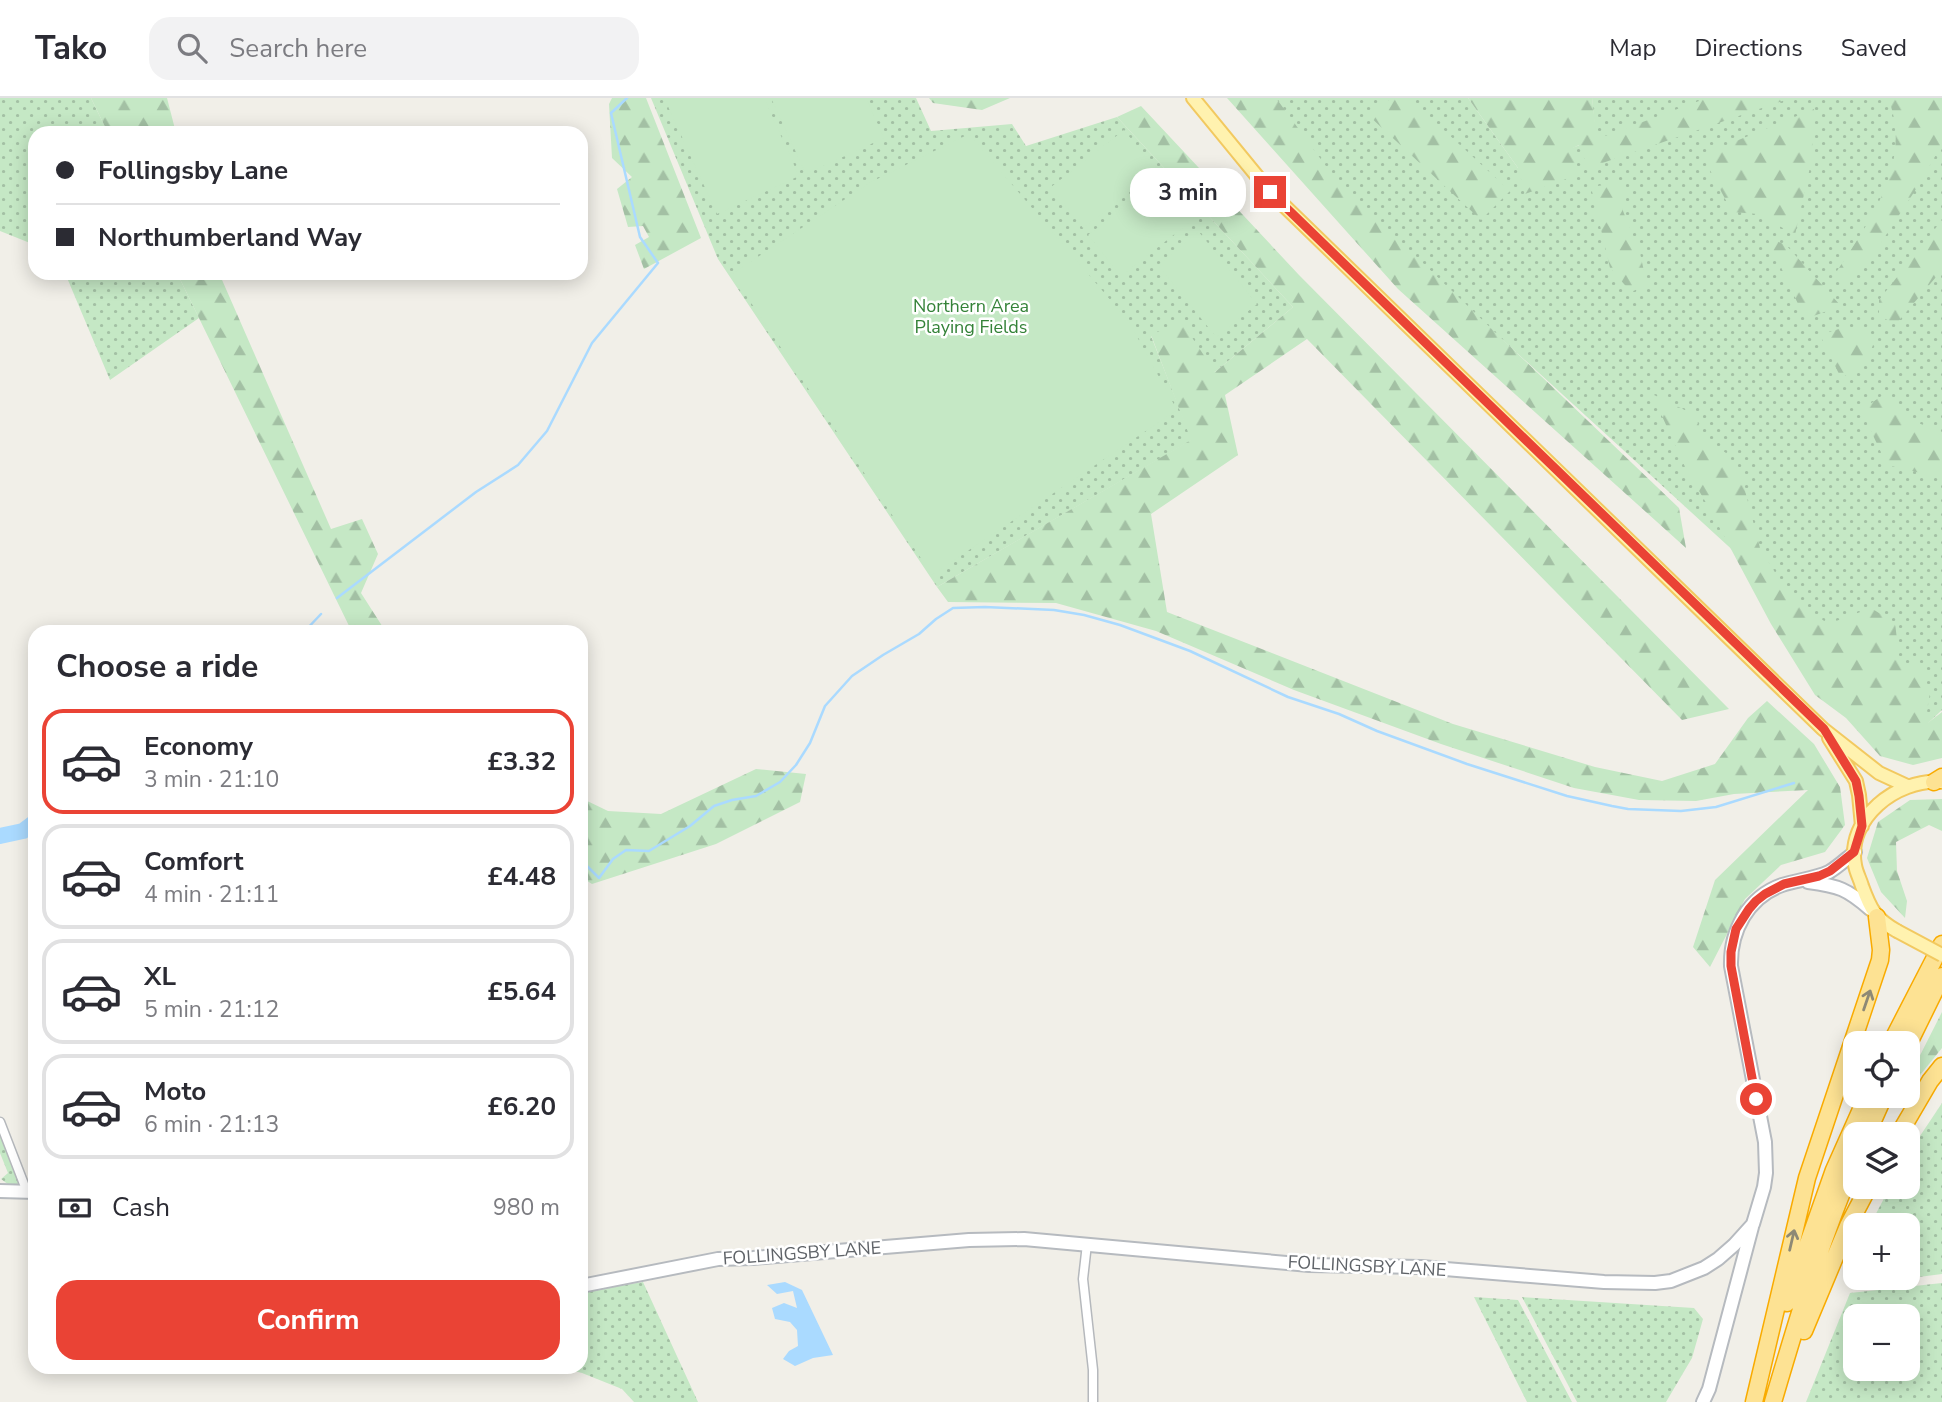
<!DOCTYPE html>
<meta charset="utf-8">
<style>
:root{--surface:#fff;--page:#f2f2f3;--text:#2b2b33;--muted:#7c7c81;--line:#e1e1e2;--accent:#ea4335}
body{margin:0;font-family:"Nunito Sans",sans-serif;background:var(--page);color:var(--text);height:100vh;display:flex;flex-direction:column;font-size:26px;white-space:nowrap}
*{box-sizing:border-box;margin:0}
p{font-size:23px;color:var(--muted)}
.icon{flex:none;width:38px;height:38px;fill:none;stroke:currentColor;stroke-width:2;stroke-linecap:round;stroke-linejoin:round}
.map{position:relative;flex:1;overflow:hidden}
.drawer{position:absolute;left:28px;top:527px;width:560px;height:749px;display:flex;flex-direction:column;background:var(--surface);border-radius:21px;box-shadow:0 4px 18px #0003}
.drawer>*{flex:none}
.hud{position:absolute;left:28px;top:28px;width:560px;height:154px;border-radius:21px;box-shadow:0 4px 18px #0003;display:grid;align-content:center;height:154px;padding:0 28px;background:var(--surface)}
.buttons{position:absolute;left:1843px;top:933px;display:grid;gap:14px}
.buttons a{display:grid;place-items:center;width:77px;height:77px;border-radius:14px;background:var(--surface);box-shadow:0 4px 18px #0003;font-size:35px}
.end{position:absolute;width:32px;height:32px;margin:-16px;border:9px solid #ea4335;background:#fff;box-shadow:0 0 0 4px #fff}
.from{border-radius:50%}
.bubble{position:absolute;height:49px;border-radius:21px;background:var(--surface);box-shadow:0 4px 18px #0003;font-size:23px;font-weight:700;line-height:49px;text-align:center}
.hud b{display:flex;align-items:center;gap:24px;height:66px;font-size:26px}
.hud b+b{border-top:2px solid var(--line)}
.hud i{width:18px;height:18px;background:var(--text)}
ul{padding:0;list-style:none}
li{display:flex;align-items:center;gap:21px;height:105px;margin:0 14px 10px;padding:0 14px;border:4px solid var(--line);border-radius:21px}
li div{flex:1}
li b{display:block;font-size:26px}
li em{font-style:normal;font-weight:700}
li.on{border-color:var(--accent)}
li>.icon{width:63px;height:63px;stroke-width:1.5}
h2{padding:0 28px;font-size:32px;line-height:84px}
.pay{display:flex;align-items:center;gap:18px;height:77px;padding:0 28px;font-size:26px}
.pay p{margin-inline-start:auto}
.cta{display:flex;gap:14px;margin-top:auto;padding:14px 28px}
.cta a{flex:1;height:80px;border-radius:21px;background:var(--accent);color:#fff;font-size:28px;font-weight:700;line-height:80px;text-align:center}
header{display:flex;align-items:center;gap:42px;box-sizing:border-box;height:98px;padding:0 35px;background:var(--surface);border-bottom:2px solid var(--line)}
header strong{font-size:33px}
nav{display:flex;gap:38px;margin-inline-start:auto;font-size:24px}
.search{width:490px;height:63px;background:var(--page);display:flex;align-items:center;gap:18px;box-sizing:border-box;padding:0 24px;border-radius:21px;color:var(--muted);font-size:26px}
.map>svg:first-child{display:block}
</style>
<header>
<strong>Tako</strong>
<div class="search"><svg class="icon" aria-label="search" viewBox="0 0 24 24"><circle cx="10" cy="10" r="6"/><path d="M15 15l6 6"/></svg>Search here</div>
<nav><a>Map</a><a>Directions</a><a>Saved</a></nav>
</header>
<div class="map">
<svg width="1942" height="1304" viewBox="0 0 1942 1304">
<defs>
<pattern id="grass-dots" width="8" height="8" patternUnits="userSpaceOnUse" patternTransform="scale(1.75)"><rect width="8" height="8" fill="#c5e8c5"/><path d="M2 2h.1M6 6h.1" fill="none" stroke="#a3c0a4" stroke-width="1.8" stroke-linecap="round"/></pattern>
<pattern id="forest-firs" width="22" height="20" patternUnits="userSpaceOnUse" patternTransform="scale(1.75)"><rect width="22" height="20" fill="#c5e8c5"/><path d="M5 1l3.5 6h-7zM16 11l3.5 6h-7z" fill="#a3c0a4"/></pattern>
</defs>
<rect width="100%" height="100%" fill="#f1efe8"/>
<!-- grass -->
<path fill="url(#grass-dots)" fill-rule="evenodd" d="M 0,0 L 91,0 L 108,35 L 35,35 L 35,147 L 0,133 Z
M 651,0 L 916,0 L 931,33 L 1012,26 L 1026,48 L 1117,19 L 1293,209 L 1215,274 L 1151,238 L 1192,342 L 937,489 L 718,161 Z
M 1261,0 L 1468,0 L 1518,70 L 1596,41 L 1592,0 L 1942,0 L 1942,612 L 1925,628 L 1306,62 Z
M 65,175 L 177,175 L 199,220 L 110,282 Z
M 1942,1005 L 1942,1176 L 1849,1188 L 1855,1168 L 1855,1180 L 1908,1180 L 1908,1127 L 1870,1127 L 1890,1089 L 1908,1088 L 1908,1056 Z
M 0,1030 L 19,1080 L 18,1086 L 9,1087 L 1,1081 L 8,1075 L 0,1055 Z
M 643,1184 L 698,1304 L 634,1304 L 622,1291 L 582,1275 L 559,1269 L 581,1269 L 581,1194 Z
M 1942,1185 L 1942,1304 L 1806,1304 L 1850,1195 ZM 1908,1218 L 1908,1270 L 1855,1270 L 1855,1218 Z
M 1474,1199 L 1518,1202 L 1572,1304 L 1527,1304 Z
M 1522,1199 L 1694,1210 L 1703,1221 L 1692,1260 L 1666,1304 L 1577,1304 Z"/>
<!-- forest -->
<path fill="url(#forest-firs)" d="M 91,0 L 167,0 L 176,35 L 108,35 Z
M 612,0 L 646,0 L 701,140 L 644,171 L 635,147 L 649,139 L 643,128 L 628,129 L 617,91 L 632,79 L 612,60 L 609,6 Z
M 929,0 L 1010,0 L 982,12 L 933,5 Z
M 1227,0 L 1276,0 L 1336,82 L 1679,410 L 1686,450 L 1398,191 Z
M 1392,0 L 1409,0 L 1510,93 L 1481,122 L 1367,16 Z
M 1468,0 L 1592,0 L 1597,41 L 1707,0 L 1791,0 L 1588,70 L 1579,47 L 1571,51 L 1580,76 L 1525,96 L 1518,70 Z
M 1888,0 L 1942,0 L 1942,46 L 1920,85 L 1873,157 L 1851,181 L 1840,184 L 1835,176 C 1869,124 1914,65 1888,0 Z
M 1141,8 L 1299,177 L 1729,611 L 1682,622 L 1307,241 L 1225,297 L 1238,357 L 1151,416 L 1167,514 L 1453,626 L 1595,669 L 1662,683 L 1715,666 L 1748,620 L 1767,603 L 1814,646 L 1840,689 L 1845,727 L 1825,754 L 1781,767 L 1745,801 L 1710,869 L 1693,849 L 1715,782 L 1808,692 L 1734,696 L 1696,703 L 1639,702 L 1574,690 L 1441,646 L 1294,592 L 1156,533 L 1056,505 L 948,504 L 937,489 L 1191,342 L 1151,237 L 1181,223 L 1215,274 L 1293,209 L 1117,19 Z
M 1814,11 L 1812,60 L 1795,137 L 1758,116 L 1732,114 L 1702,57 Z
M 1623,84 L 1623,113 L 1640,155 L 1647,187 L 1631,194 L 1610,170 L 1591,89 Z
M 1942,122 L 1942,172 L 1896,226 L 1879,218 L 1879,202 Z
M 1767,139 L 1786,147 L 1841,208 L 1805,221 Z
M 177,175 L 219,175 L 331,431 L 362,421 L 378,456 L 361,495 L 386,534 L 352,534 Z
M 1845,229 L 1865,234 L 1873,247 L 1865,267 L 1841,280 L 1820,237 Z
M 1886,295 L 1904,318 L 1942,336 L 1942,380 L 1887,367 L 1861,312 Z
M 1652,296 L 1695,317 L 1703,339 L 1726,355 L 1742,381 L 1760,450 L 1787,494 L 1828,526 L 1871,510 L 1895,525 L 1900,566 L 1920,565 L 1930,594 L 1925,627 L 1942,614 L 1942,660 L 1913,667 L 1880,658 L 1846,620 L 1815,597 L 1771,526 L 1708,408 L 1686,371 Z
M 756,671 L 806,676 L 800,704 L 716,746 L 592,786 L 581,779 L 581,700 L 608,713 L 661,716 Z
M 1942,701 L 1942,733 L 1929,727 L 1896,744 L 1897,773 L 1907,803 L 1905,820 L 1881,794 L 1867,760 L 1878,724 L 1910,702 Z
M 1942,914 L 1942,950 L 1908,992 L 1908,981 Z"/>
<!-- pitch -->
<path fill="#c5e8c5" d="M 675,0 L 764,0 L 799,78 L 717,116 L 666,4 Z
M 771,0 L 866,0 L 884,40 L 806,76 Z
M 1124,32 L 1157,73 L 1083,130 L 1051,89 Z
M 969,36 L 1129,224 L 1177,312 L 932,477 L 732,176 L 871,84 Z
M 1162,80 L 1194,121 L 1121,178 L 1088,137 Z
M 1199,134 L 1257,206 L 1216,239 L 1158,167 Z"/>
<!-- water -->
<path fill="#aadaff" d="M 785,1184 L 802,1192 L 833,1257 L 813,1260 L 795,1268 L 783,1261 L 789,1253 L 798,1248 L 797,1232 L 790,1224 L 775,1221 L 772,1210 L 784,1205 L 797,1210 L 793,1193 L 777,1196 L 767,1187 Z"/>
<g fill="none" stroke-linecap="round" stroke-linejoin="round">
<!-- stream -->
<path stroke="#aadaff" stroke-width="2.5" d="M 337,500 L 476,394 L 518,367 L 547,333 L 592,245 L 658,165 L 640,139 L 611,15 L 627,0
M 304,534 L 321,516
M 581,762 L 599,780 L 613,761 L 626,752 L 649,753 L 690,728 L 714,708 L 732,702 L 756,698 L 780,684 L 796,667 L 810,645 L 825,608 L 852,578 L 883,557 L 919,536 L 936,521 L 953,510 L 985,509 L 1054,512 L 1084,517 L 1120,527 L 1190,553 L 1288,599 L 1339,616 L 1377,633 L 1467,666 L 1567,698 L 1612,708 L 1628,711 L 1681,713 L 1716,709 L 1794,685"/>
<!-- river -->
<path stroke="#aadaff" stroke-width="16" d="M 0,738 L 23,733 L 35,724"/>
<!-- street casing -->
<g stroke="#b5b8bc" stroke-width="11">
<path id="street" d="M 0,1024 L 27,1094
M 1087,1146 L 1083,1181 L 1093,1272 L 1093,1304"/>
</g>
<!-- secondary casing -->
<g stroke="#b6babf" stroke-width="16">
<path id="secondary" d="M 1808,784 C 1839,788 1847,791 1870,811
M 0,1093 L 35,1094
M 581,1188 L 718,1161 L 753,1160 L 969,1142 L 1024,1141 L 1309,1167 L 1421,1169 L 1604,1184 L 1655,1185 L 1671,1183 L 1704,1170 L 1718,1161 L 1734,1147 L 1753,1126 L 1764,1089 L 1766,1075 L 1765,1044 L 1731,868 C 1730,833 1748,799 1782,787 C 1797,782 1814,781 1829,774 C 1838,769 1846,761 1855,754
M 1703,1304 L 1709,1291 L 1752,1129"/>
</g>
<!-- primary casing -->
<g stroke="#f2c960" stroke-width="16">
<path id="primary" d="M 1193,0 L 1270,94 L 1823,631 L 1879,675 L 1907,688
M 1829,640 L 1856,683 L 1859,697 L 1862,728
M 1897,833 C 1875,821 1870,810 1862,788 C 1860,781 1856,774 1855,767 C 1846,720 1897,681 1940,684"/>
</g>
<!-- highway casing -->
<g stroke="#f9ab00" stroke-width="19">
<path id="highway" d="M 1934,684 L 1942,679
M 1891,945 L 1942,846
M 1908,947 L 1942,878
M 1867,1036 L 1884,998
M 1899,1036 L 1930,983 L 1942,968
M 1787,1205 L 1834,1072 L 1867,998
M 1804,1233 L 1848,1128 L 1869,1088
M 1754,1304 L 1807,1080 L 1880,862 L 1881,852 L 1877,819
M 1773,1304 C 1797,1223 1821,1141 1855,1063"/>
</g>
<!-- street -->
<use href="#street" stroke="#fff" stroke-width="8"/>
<!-- secondary -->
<use href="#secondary" stroke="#fff" stroke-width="12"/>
<!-- primary -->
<use href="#primary" stroke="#fff2af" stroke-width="12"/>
<!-- highway -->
<use href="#highway" stroke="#fde293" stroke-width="16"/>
<!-- primary-bridge casing -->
<g stroke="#f2c960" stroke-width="16" stroke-linecap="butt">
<path id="primary-bridge" d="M 1897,833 L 1942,857"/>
</g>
<!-- primary-bridge -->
<use href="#primary-bridge" stroke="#fff2af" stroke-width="12"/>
</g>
<!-- one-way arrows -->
<defs><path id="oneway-shaft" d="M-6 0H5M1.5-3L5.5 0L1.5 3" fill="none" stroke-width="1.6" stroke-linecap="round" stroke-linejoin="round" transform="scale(1.75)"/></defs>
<g stroke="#8e8975">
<use href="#oneway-shaft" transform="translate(1867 902) rotate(-71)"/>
<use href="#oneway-shaft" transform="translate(1792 1142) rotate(-77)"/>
</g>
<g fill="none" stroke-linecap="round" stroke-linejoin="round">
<!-- route -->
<path stroke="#ea4335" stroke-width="9" d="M 1270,94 L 1824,631 L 1856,683 L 1859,698 L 1862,728 L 1854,754 L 1830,773 L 1819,778 L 1784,786 L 1765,796 L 1756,803 L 1749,811 L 1736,831 L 1731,854 L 1731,868 L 1756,1001"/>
</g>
<g text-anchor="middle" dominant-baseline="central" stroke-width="5" stroke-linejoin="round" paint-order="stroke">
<!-- park labels -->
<g font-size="18" fill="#348238" stroke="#fff">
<text x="971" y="208">Northern Area<tspan x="971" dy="21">Playing Fields</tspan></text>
</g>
<!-- street labels -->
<g font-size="18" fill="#5f6368" stroke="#fff">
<text transform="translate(802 1155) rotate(-4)">FOLLINGSBY LANE</text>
<text transform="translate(1367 1168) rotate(3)">FOLLINGSBY LANE</text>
</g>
</g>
</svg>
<div class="buttons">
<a><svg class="icon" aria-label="locate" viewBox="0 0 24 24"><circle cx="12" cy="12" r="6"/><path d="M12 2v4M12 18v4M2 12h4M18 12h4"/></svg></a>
<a><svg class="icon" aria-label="layers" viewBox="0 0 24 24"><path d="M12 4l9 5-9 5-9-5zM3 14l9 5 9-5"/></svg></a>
<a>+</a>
<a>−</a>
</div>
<i class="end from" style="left:1756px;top:1001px"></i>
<i class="end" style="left:1270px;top:94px"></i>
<div class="bubble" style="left:1130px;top:70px;width:116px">3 min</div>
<div class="hud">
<b><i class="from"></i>Follingsby Lane</b>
<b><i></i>Northumberland Way</b>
</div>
<section class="drawer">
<h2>Choose a ride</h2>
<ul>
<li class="on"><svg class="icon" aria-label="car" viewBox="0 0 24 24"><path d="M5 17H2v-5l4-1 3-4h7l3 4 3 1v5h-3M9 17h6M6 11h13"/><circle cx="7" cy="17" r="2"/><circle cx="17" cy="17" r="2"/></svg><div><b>Economy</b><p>3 min · 21:10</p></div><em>£3.32</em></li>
<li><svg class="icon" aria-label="car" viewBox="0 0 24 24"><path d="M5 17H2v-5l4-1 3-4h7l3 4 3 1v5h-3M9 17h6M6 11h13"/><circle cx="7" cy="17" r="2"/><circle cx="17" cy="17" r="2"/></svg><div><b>Comfort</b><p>4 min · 21:11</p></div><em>£4.48</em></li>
<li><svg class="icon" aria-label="car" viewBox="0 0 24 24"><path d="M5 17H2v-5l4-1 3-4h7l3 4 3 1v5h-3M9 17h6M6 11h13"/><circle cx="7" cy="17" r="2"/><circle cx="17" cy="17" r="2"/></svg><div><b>XL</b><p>5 min · 21:12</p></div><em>£5.64</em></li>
<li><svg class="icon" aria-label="car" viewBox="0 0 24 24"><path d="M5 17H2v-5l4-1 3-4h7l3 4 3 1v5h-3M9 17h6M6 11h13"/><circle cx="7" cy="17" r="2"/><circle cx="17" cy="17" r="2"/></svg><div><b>Moto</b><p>6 min · 21:13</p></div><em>£6.20</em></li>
</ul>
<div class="pay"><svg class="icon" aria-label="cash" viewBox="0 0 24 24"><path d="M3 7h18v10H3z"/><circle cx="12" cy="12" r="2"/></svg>Cash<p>980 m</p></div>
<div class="cta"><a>Confirm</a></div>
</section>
</div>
